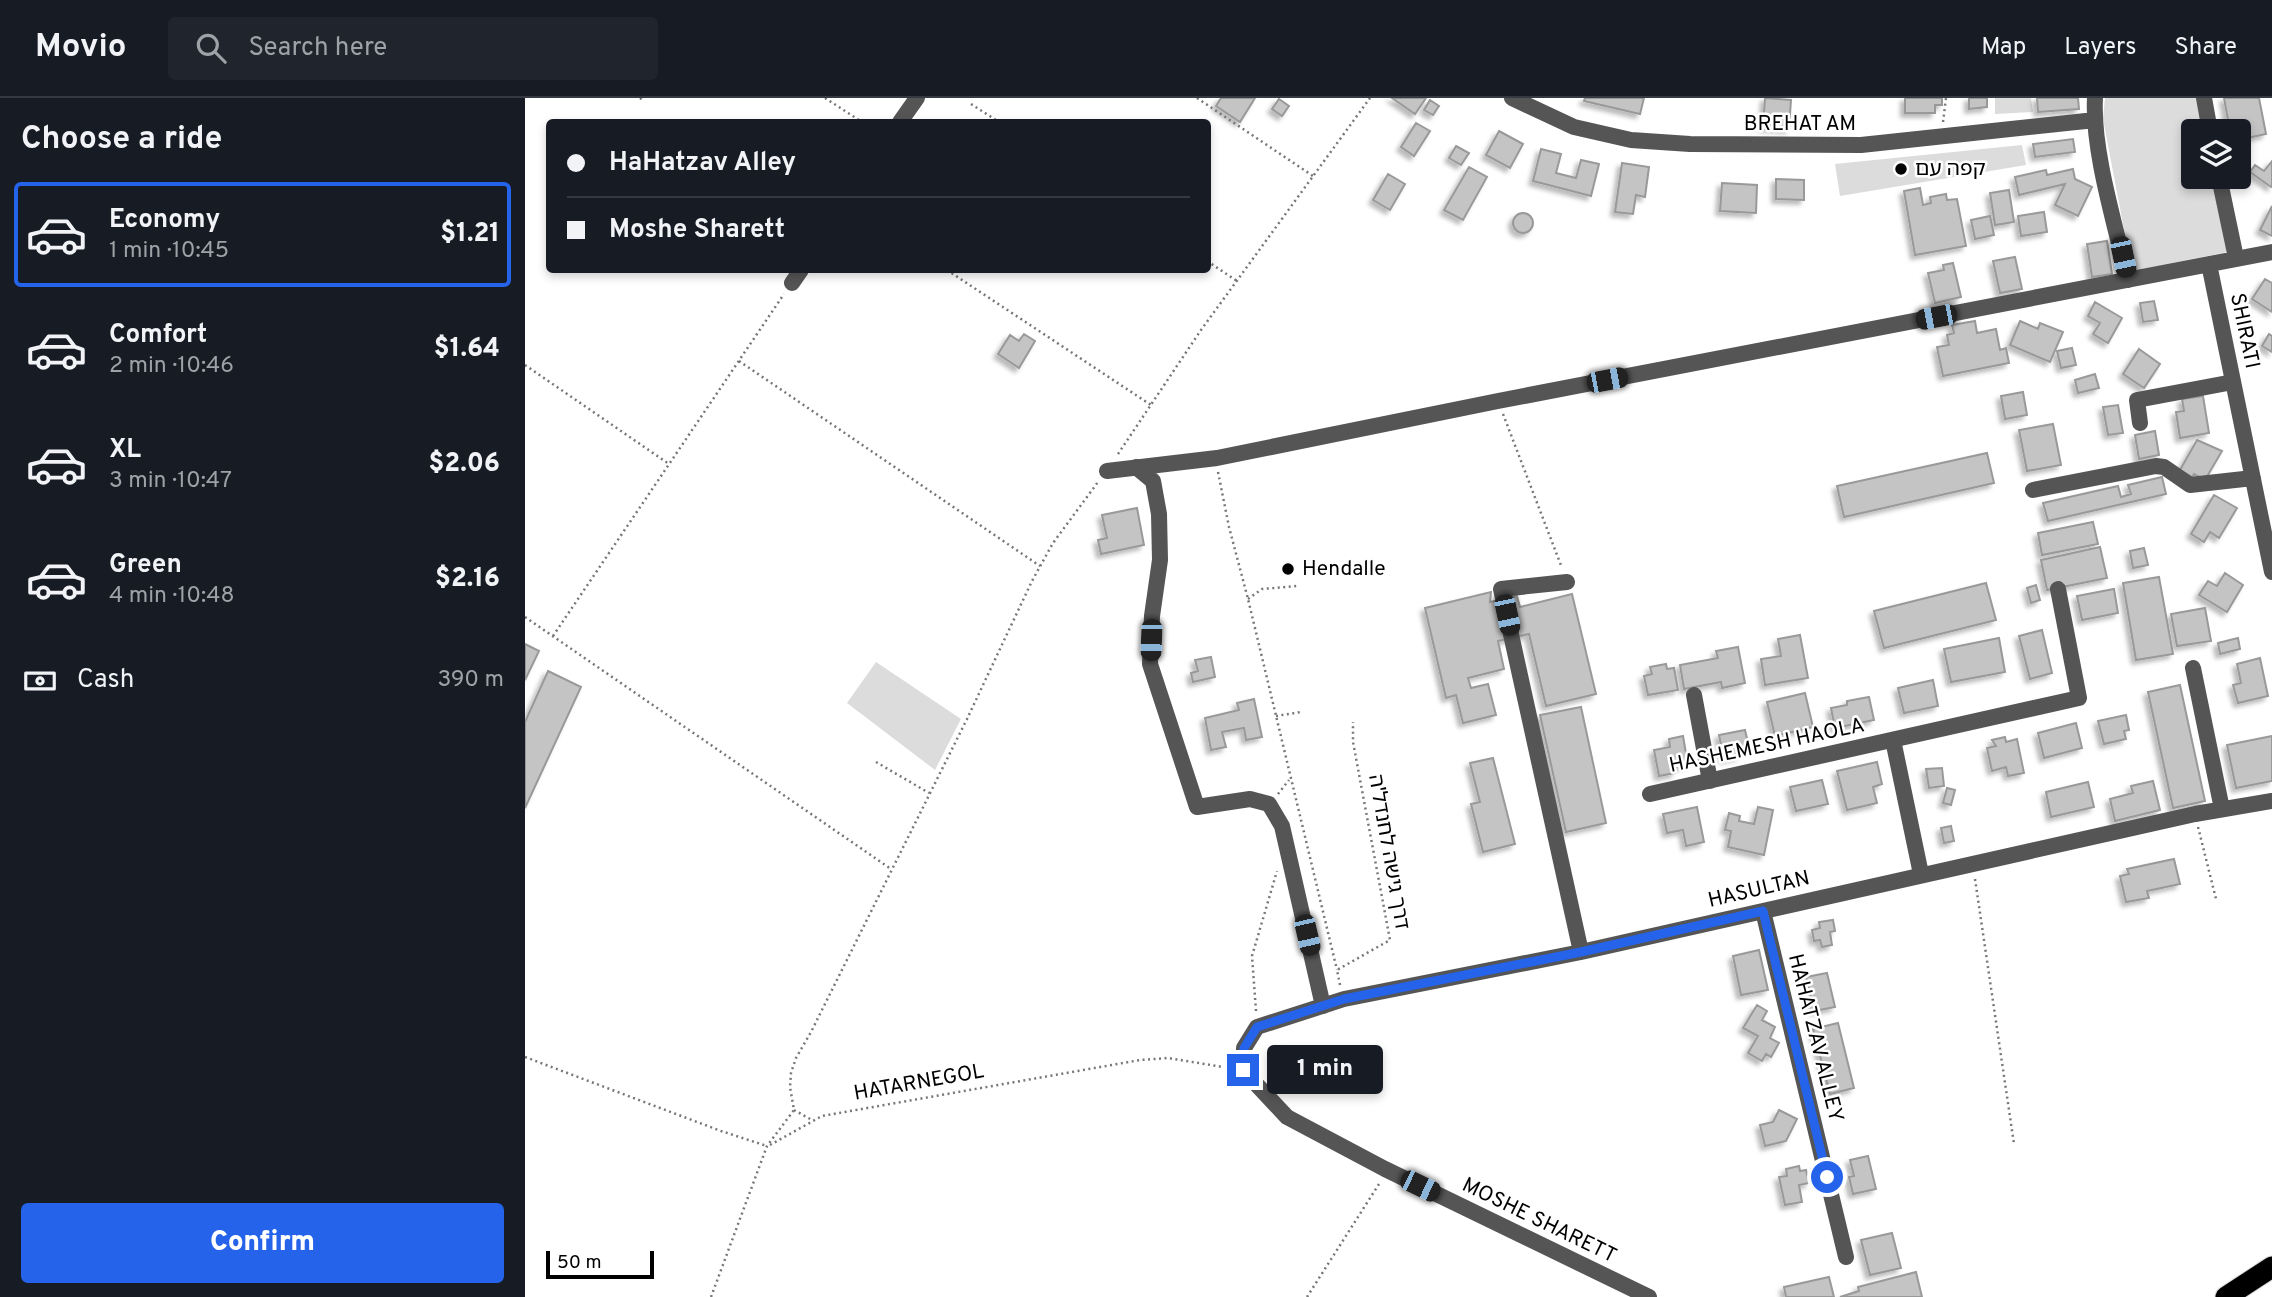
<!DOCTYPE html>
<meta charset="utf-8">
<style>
:root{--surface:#171b24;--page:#20242c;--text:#f1f3f6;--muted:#9ea1a6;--line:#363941;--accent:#2563eb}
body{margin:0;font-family:Overpass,"Noto Sans Hebrew",sans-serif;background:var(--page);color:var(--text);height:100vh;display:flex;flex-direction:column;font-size:26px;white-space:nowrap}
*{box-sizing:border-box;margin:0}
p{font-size:23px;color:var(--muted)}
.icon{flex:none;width:38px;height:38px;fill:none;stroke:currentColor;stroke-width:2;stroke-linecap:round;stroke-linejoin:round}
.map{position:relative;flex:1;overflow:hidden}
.sheet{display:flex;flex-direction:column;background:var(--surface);width:525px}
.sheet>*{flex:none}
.banner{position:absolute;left:21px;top:21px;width:665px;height:154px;border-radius:7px;box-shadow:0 4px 10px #0003;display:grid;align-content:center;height:154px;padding:0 21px;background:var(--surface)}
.buttons{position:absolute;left:1656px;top:21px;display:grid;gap:14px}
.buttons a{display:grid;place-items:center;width:70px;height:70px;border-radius:7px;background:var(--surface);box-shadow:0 4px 10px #0003;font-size:35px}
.scale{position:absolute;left:21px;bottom:18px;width:108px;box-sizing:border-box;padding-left:7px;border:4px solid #000;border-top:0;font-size:19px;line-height:24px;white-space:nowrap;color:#000;-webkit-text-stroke:5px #fff;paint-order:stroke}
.end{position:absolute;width:32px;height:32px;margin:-16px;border:9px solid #2563eb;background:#fff;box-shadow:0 0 0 4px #fff}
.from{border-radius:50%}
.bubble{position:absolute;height:49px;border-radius:7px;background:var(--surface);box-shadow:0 4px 10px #0003;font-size:23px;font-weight:800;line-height:49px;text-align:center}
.car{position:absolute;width:21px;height:42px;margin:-21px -10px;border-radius:9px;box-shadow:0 0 5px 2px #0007;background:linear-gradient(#222 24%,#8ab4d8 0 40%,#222 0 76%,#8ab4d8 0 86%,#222 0)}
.banner b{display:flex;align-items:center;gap:24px;height:66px;font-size:26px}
.banner b+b{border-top:2px solid var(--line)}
.banner i{width:18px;height:18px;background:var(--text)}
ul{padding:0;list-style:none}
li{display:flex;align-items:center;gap:21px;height:105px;margin:0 14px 10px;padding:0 7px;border:4px solid transparent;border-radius:7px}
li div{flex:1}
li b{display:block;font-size:26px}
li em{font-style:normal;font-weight:800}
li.active{border-color:var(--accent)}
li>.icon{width:63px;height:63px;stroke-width:1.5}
h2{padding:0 21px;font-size:32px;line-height:84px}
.pay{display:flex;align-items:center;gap:18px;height:77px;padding:0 21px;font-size:26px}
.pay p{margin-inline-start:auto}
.cta{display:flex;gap:14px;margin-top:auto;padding:14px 21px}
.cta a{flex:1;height:80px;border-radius:7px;background:var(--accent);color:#fff;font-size:28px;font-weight:800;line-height:80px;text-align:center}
header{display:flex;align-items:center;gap:42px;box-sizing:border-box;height:98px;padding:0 35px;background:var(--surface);border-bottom:2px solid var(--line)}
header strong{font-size:33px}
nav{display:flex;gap:38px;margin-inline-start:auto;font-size:24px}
.search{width:490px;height:63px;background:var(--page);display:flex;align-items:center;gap:18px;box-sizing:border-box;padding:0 24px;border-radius:7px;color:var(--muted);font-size:26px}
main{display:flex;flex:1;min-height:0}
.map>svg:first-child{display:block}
</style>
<header>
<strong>Movio</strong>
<div class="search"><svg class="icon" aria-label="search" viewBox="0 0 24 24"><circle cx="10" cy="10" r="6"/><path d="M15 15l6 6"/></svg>Search here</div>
<nav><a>Map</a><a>Layers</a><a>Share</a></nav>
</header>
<main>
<section class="sheet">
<h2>Choose a ride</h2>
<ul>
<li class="active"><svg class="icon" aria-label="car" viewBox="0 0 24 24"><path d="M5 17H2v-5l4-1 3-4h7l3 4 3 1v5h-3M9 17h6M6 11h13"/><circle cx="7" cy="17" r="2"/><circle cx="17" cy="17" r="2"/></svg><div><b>Economy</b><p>1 min · 10:45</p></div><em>$1.21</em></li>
<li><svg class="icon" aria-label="car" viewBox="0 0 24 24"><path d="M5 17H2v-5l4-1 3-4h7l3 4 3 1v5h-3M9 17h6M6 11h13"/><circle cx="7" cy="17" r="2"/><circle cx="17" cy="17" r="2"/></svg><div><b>Comfort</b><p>2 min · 10:46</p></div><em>$1.64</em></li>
<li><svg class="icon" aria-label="car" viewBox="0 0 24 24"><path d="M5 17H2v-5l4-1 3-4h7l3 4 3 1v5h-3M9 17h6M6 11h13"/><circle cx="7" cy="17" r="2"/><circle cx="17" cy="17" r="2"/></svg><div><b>XL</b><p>3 min · 10:47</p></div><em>$2.06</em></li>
<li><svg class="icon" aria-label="car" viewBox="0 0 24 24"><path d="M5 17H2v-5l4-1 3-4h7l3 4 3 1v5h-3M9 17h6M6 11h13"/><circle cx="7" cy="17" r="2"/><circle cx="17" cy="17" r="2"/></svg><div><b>Green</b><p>4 min · 10:48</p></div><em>$2.16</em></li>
</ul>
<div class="pay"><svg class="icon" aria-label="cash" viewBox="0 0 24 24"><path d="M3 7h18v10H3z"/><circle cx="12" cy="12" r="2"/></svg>Cash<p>390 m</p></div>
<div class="cta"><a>Confirm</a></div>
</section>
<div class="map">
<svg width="1747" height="1199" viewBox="0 0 1747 1199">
<defs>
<filter id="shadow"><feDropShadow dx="-4" dy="4" stdDeviation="2" flood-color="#0004"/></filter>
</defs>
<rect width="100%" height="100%" fill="#fff"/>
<!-- green -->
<path fill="#dcdcdc" d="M 1470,0 L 1506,0 L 1508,14 L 1470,16 Z
M 1580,0 L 1675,0 L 1681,33 L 1668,33 L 1668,79 L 1689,79 L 1702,154 L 1607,173 L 1578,21 Z
M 1497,47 L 1501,67 L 1315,98 L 1310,66 Z
M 351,564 L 436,621 L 410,672 L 322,605 Z"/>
<!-- building -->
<path fill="#c4c4c4" stroke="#999" stroke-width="2" filter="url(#shadow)" d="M 696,0 L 730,0 L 715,24 L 691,8 Z
M 867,0 L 901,0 L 890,16 Z
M 1060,0 L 1119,0 L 1115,16 L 1059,3 Z
M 1240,0 L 1266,2 L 1264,31 L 1238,29 Z
M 1380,0 L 1417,0 L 1417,7 L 1410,7 L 1410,15 L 1380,15 Z
M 1444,0 L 1462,0 L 1462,9 L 1444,11 Z
M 1512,0 L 1553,0 L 1554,11 L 1513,14 Z
M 1699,0 L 1734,0 L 1741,36 L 1713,42 L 1713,33 L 1705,33 Z
M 754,1 L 764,8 L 757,18 L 747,11 Z
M 905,2 L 914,8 L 908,17 L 899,12 Z
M 891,25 L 905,33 L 889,58 L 876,49 Z
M 974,33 L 998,46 L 985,70 L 961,57 Z
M 1548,41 L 1550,54 L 1510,59 L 1508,46 Z
M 931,48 L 944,55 L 936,67 L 924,60 Z
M 1016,51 L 1036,56 L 1031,75 L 1051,80 L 1056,62 L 1074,66 L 1066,98 L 1008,83 Z
M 1747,63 L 1747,88 L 1746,89 L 1725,74 L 1730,67 L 1739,73 Z
M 1097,65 L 1124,69 L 1120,99 L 1111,97 L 1108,116 L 1090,114 Z
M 944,69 L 962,79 L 938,122 L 919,112 Z
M 1548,71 L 1550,81 L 1567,89 L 1553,118 L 1530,107 L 1540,86 L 1494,97 L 1490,79 L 1521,72 L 1522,77 Z
M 863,76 L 880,86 L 865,112 L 848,102 Z
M 1251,81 L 1279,82 L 1279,102 L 1251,101 Z
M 1197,85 L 1232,87 L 1231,115 L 1195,113 Z
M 1395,90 L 1398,107 L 1406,105 L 1405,99 L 1421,96 L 1422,102 L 1432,101 L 1441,148 L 1390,157 L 1379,93 Z
M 1484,92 L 1489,124 L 1470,127 L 1465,95 Z
M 1747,108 L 1747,138 L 1735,132 Z
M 1519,114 L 1522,134 L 1496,138 L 1493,118 Z
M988 125a10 10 0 1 1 20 0a10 10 0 1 1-20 0Z
M 1465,118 L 1469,137 L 1450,141 L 1446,122 Z
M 1582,143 L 1587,176 L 1567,179 L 1562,146 Z
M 1490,159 L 1497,191 L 1475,195 L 1468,163 Z
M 1428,165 L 1436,199 L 1410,205 L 1403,175 L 1419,172 L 1418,167 Z
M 1740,181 L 1747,185 L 1747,214 L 1727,201 Z
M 1629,203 L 1633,222 L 1618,224 L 1615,205 Z
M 1570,204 L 1597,220 L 1583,245 L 1568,236 L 1575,225 L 1563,218 Z
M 1450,223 L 1452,235 L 1471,231 L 1475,252 L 1481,250 L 1484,265 L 1418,278 L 1412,249 L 1424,247 L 1422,237 L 1429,235 L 1427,227 Z
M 1495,223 L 1513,231 L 1515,225 L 1538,234 L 1525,264 L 1485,247 Z
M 499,236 L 510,243 L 494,270 L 473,256 L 485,237 L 494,243 Z
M 1744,236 L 1747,238 L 1747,254 L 1737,248 Z
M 1547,250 L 1551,267 L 1536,270 L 1532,253 Z
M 1614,251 L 1635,266 L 1619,290 L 1598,276 Z
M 1570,276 L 1574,290 L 1553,295 L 1550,282 Z
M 1498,294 L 1502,317 L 1480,321 L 1476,298 Z
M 1678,298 L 1684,335 L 1655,340 L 1651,314 L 1659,313 L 1657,301 Z
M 1593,307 L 1598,335 L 1583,337 L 1578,309 Z
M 1528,326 L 1536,367 L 1502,373 L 1494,332 Z
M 1630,333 L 1634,357 L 1614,361 L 1610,337 Z
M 1672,342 L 1697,353 L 1680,382 L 1669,376 L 1667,379 L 1655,372 Z
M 1462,355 L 1469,385 L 1319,419 L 1312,388 Z
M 1637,379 L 1641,396 L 1523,423 L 1518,405 L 1593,388 L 1596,399 L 1606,396 L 1603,387 Z
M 1689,397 L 1712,410 L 1694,440 L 1685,434 L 1679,444 L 1666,436 Z
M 612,410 L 619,447 L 576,456 L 573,442 L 582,440 L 577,417 Z
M 1568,424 L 1573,446 L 1517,457 L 1513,435 Z
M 1575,449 L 1582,480 L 1522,492 L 1516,462 Z
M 1619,450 L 1623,467 L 1608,470 L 1605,453 Z
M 1700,475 L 1718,487 L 1702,514 L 1674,497 L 1683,483 L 1692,488 Z
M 1634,479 L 1648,556 L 1611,562 L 1598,485 Z
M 1461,485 L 1471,522 L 1359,550 L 1349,513 Z
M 1511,487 L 1515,502 L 1506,505 L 1502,490 Z
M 1589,491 L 1593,515 L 1557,522 L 1552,498 Z
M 966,494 L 965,504 L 992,498 L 995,509 L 1047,496 L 1071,596 L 1021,608 L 1004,536 L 973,543 L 979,571 L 943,580 L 946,590 L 963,586 L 971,617 L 938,625 L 931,597 L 921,600 L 900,510 Z
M 1680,510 L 1686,543 L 1652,548 L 1646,516 Z
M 1517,532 L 1527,575 L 1505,581 L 1494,538 Z
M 1275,537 L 1283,580 L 1240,587 L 1236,561 L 1256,558 L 1253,541 Z
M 1474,540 L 1480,574 L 1426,584 L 1419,551 Z
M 1713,540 L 1715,551 L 1695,556 L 1693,545 Z
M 0,546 L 14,553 L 0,582 Z
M 1213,549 L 1220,585 L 1197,590 L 1196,584 L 1159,591 L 1155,567 L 1193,560 L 1191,553 Z
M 686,559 L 690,579 L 668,584 L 666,575 L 673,573 L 670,562 Z
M 1735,560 L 1743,598 L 1713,605 L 1708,587 L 1716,585 L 1712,566 Z
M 1141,566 L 1142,571 L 1149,570 L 1153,592 L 1123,597 L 1119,578 L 1127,576 L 1125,569 Z
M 23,573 L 56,589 L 0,710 L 0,624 Z
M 1408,582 L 1413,608 L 1379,615 L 1373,590 Z
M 1655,587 L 1680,703 L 1648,710 L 1623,594 Z
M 1280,595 L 1288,629 L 1250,638 L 1242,604 Z
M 1344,599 L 1349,622 L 1310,630 L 1306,610 L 1322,607 L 1322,603 Z
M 729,601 L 737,639 L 721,642 L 719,630 L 697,634 L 701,649 L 686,652 L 680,620 L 714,612 L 712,605 Z
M 1056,609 L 1081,725 L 1041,734 L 1015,617 Z
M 1601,617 L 1604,632 L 1599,633 L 1601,641 L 1579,646 L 1573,623 Z
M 1551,625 L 1557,650 L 1519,660 L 1513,635 Z
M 1220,632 L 1224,649 L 1213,651 L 1214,658 L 1199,661 L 1194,637 Z
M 1158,638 L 1163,667 L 1149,669 L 1150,675 L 1134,678 L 1129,652 L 1145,649 L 1144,641 Z
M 1747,638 L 1747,683 L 1711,690 L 1702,647 Z
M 1480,639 L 1481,644 L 1492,641 L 1499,675 L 1483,678 L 1481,669 L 1467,673 L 1462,650 L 1471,648 L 1467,642 Z
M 968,660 L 990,746 L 958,754 L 946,706 L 955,704 L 945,665 Z
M 1352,664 L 1357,686 L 1348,689 L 1352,705 L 1322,712 L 1312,673 Z
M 1417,670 L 1419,688 L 1404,690 L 1401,671 Z
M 1297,682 L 1303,706 L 1271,713 L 1265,689 Z
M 1628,683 L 1635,712 L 1590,723 L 1585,701 L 1608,695 L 1606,688 Z
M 1563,684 L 1569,709 L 1526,719 L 1521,694 Z
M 1422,690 L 1430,692 L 1426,707 L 1418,705 Z
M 1172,709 L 1179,744 L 1161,748 L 1158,732 L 1142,735 L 1138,716 Z
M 1233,709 L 1248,712 L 1239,757 L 1203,749 L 1206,733 L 1200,732 L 1204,715 L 1215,718 L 1214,723 L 1229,726 Z
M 1426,728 L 1429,743 L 1419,745 L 1416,730 Z
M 1649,761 L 1655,786 L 1622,793 L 1624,800 L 1601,804 L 1595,778 L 1604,776 L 1602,771 Z
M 1308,822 L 1310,833 L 1305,834 L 1307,847 L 1297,849 L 1295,842 L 1289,843 L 1287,832 L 1295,830 L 1294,824 Z
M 1234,852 L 1243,892 L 1216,897 L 1208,858 Z
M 1302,875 L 1310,909 L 1289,913 L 1281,879 Z
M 1232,907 L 1242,913 L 1237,922 L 1250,929 L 1245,940 L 1254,945 L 1246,959 L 1241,956 L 1237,963 L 1223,955 L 1233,938 L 1218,930 Z
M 1313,925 L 1329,990 L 1305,996 L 1288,931 Z
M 1254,1012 L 1272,1021 L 1261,1043 L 1240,1048 L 1235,1027 L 1248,1024 Z
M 1343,1058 L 1351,1091 L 1328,1096 L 1324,1079 L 1329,1078 L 1325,1062 Z
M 1274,1068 L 1275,1073 L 1281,1072 L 1284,1085 L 1274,1087 L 1277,1104 L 1260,1107 L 1254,1079 L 1262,1078 L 1261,1071 Z
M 1367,1135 L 1376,1170 L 1345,1177 L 1336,1142 Z
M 1391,1174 L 1397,1199 L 1315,1199 L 1334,1193 L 1333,1189 Z
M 1304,1179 L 1309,1199 L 1261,1199 L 1259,1189 Z"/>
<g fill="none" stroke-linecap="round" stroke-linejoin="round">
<!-- highway casing -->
<g stroke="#dbdbdb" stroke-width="23">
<path id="highway" d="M 1701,1199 L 1747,1169"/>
</g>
<!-- path -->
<path stroke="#777" stroke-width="2.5" stroke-dasharray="2 3.5" stroke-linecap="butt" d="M 115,0 L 119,3
M 300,0 L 337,24
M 672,0 L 788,78
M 446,6 L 474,24
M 1418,24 L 1421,0
M 682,163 L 712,183
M 422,172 L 626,307
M 214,263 L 515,468
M 0,267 L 144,366
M 978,316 L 1037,470
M 593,356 L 676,232 L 845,0
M 693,374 L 704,429 L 723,501 L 812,872
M 723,501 L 737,491 L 772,488
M 0,519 L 366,771
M 28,538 L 259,196
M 751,618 L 776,614
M 351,664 L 404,695
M 753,696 L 764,682
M 1673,729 L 1691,801
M 1450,781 L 1489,1046
M 815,887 L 812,872 L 865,842 L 828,644 L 828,624
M 731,913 L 727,858 L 752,773
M 0,959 L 196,1033 L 242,1048
M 269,1012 L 287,1022
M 245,1047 L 297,1018 L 615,962 L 643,960 L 704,970
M 186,1199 L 242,1048 L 269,1012 L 265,989 L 266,975 L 271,960 L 286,934 L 442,621 L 507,483 L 528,445 L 573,384
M 782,1199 L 854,1086"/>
<!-- minor -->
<path stroke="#555" stroke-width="16" d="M 987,0 L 1049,29 L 1106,42 L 1165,46 L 1336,47 L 1570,22
M 1570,0 C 1567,53 1591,129 1603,182
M 1679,0 L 1685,33
M 375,24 L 392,0
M 1694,79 L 1711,160
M 1684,166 L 1747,474
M 267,185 L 276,172
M 1615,325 L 1612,302 L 1708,284
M 611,369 L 628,383 L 634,416 L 635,462 L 627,518 L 625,566 L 672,709 L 725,701 L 744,706 L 757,728 L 798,908
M 582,373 L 692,360 L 973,303 L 1747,154
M 1508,392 L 1631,368 L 1639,369 L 1665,387 L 1728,380
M 1042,484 L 976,491 L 1056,854
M 1668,570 L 1697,711
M 1169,597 L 1185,683
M 1368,642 L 1396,776
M 1125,696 L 1554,600 L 1533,491
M 1238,813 L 1321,1159
M 1124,1199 L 860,1071 L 762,1019 L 718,972 L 719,950 L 732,929 L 819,901 L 1056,854 L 1670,716 L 1747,703"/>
<!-- highway -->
<use href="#highway" stroke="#000" stroke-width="21"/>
</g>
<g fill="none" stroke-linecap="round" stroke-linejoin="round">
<!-- route -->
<path stroke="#2563eb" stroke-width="9" d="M 718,972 L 719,950 L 732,929 L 819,901 L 1056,854 L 1238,813 L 1302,1079"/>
</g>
<!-- markers -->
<g fill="#000" stroke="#fff" stroke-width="2.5">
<circle cx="1376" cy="71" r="7"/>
<circle cx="763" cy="471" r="7"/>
</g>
<g text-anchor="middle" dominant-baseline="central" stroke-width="5" stroke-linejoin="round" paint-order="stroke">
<!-- street labels -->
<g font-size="21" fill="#000" stroke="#fff">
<text x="1275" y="26">BREHAT AM</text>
<text transform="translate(1719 233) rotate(78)">SHIRATI</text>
<text transform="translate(1242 648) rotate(-12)">HASHEMESH HAOLA</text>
<text transform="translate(863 754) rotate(80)">דרך גישה לחנדל'ה</text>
<text transform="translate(1234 792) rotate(-13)">HASULTAN</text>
<text transform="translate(1290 940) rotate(76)">HAHATZAV ALLEY</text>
<text transform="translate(394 985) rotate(-10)">HATARNEGOL</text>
<text transform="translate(1014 1123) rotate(26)">MOSHE SHARETT</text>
</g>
<!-- poi labels -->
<g font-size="21" fill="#000" stroke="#fff" text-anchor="start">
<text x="1390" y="71">קפה עם</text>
<text x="777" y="471">Hendalle</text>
</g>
</g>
</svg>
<div class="buttons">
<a><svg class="icon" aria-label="layers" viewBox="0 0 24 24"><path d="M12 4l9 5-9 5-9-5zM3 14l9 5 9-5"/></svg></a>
</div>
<div class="scale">50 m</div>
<i class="end from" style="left:1302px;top:1079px"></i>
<i class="end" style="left:718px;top:972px"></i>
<div class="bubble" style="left:742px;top:947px;width:116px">1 min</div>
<i class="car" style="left:1598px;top:159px;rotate:168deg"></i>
<i class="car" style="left:1411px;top:219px;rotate:259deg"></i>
<i class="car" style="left:1082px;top:282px;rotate:79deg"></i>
<i class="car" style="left:982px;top:517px;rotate:168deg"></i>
<i class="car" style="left:626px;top:542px;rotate:182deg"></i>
<i class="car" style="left:782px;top:837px;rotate:167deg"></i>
<i class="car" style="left:895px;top:1088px;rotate:116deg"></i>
<div class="banner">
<b><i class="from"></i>HaHatzav Alley</b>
<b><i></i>Moshe Sharett</b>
</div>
</div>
</main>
